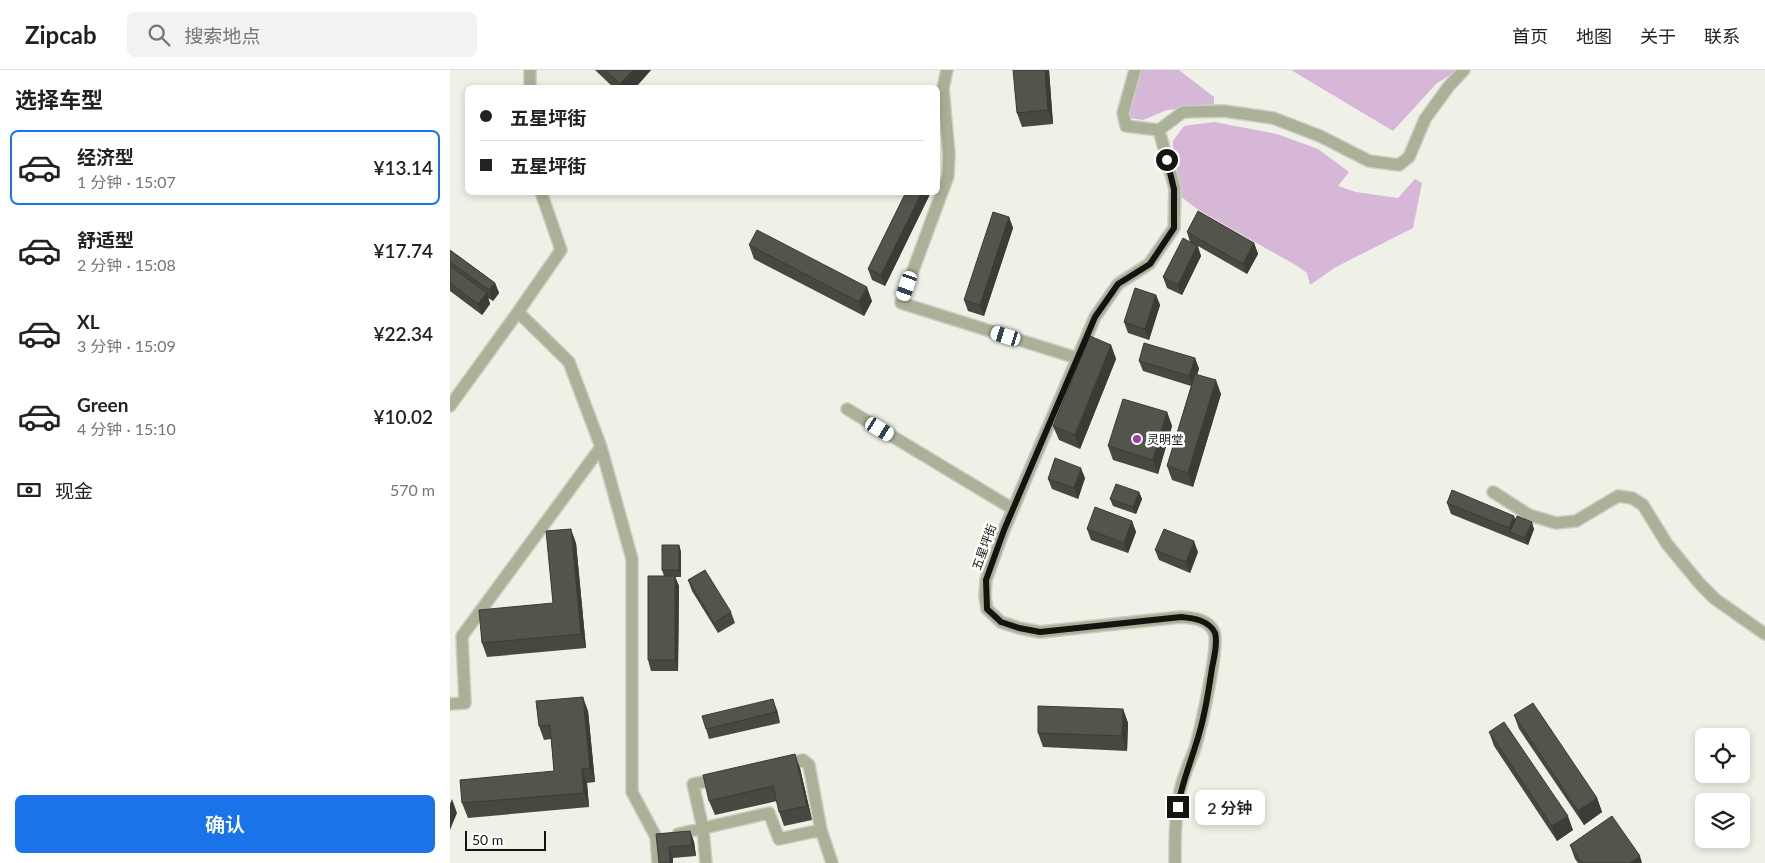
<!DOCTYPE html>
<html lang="zh">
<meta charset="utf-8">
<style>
:root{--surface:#fff;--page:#f2f2f2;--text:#222;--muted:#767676;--line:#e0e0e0;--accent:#1a73e8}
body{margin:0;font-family:Lato,"Noto Sans SC",sans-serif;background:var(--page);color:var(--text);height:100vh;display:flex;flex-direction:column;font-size:19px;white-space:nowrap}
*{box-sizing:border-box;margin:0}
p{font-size:16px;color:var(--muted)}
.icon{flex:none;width:28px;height:28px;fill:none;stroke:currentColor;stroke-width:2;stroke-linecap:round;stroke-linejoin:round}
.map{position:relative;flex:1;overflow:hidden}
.sheet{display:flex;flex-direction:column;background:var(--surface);width:450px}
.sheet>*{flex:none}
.guide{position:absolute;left:15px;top:15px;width:475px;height:110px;border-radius:8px;box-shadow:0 2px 8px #0003;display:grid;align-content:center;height:110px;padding:0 15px;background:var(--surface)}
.buttons{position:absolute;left:1245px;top:658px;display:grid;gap:10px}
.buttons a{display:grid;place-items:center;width:55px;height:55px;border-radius:8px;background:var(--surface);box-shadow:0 2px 8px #0003;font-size:25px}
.scale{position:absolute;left:15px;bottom:12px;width:81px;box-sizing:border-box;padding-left:5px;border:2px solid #141411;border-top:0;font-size:14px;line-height:18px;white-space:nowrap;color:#141411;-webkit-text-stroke:4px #fff;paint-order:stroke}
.end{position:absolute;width:22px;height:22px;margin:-11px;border:6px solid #141411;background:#fff;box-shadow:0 0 0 2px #fff}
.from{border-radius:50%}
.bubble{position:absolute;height:35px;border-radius:8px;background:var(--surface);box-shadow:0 2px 8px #0003;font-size:16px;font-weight:600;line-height:35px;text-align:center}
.car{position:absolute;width:15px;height:30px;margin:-15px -8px;border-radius:6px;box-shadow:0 0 4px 1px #0007;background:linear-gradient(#fff 24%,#345 0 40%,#fff 0 76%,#345 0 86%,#fff 0)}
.guide b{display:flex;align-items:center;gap:18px;height:48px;font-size:19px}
.guide b+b{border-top:1px solid var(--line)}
.guide i{width:12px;height:12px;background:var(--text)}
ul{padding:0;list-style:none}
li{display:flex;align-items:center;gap:15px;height:75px;margin:0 10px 8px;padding:0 5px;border:2px solid transparent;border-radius:8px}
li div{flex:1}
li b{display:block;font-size:19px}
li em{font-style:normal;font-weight:600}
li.selected{border-color:var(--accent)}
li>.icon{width:45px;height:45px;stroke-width:1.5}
h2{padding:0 15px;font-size:22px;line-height:60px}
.pay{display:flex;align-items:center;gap:12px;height:55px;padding:0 15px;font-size:19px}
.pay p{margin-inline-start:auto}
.cta{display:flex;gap:10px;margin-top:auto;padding:10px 15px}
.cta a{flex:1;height:58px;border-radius:8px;background:var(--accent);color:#fff;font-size:20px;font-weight:600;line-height:58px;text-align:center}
header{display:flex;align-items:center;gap:30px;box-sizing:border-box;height:70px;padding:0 25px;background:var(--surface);border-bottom:1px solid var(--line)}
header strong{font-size:24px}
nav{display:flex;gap:28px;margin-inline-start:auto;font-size:18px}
.search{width:350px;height:45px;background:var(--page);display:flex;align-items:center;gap:12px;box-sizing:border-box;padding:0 18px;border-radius:8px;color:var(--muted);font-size:19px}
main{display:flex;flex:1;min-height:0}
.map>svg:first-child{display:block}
</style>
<header>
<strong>Zipcab</strong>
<div class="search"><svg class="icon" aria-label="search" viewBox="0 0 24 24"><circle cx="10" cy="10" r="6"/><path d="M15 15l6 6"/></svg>搜索地点</div>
<nav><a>首页</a><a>地图</a><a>关于</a><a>联系</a></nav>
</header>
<main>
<section class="sheet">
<h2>选择车型</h2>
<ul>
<li class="selected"><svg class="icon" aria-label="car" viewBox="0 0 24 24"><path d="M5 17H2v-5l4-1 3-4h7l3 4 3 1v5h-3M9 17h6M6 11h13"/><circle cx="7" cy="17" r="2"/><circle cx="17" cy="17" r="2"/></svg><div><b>经济型</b><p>1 分钟 · 15:07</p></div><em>¥13.14</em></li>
<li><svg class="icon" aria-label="car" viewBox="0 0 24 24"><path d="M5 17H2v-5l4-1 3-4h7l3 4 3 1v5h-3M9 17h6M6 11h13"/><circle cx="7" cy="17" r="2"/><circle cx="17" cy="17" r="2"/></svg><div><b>舒适型</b><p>2 分钟 · 15:08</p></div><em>¥17.74</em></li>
<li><svg class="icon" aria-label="car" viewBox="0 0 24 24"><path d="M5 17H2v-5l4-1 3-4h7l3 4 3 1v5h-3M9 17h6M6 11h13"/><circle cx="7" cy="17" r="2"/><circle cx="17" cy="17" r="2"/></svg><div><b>XL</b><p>3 分钟 · 15:09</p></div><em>¥22.34</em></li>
<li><svg class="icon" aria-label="car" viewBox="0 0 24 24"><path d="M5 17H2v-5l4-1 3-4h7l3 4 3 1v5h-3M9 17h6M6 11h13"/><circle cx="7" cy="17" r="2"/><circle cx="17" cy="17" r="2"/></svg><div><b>Green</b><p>4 分钟 · 15:10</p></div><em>¥10.02</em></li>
</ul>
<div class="pay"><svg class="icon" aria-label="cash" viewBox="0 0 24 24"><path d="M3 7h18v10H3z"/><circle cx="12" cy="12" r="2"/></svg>现金<p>570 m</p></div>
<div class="cta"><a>确认</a></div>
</section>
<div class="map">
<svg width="1315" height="793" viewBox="0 0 1315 793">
<rect width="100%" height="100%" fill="#eff1e6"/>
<!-- green -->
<path fill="#d6b7d7" d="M 690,0 L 729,0 L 764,27 L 764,34 L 759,37 L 717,40 L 693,50 L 679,48 L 679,37 Z
M 841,0 L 1009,0 L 987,13 L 943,61 Z
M 764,52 L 827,64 L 868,79 L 899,102 L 888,116 L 906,122 L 948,128 L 965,109 L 972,113 L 963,158 L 886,197 L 860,215 L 857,203 L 849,197 L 747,139 L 729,125 L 723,87 L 723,71 L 734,56 Z"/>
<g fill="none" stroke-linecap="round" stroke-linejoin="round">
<!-- minor casing -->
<g stroke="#cccec4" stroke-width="14">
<path id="minor" d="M 80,0 L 80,18
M 497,0 L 493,18 L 499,84 L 498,106 L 451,233 L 627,288
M 685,0 L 673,43 L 676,56 L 709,60 L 733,42 L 774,41 L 823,48 L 870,66 L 919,91 L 949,95 L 959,87 L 975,49 L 999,16 L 1014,0
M 709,60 L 725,119 L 724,158 L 699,194 L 668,214 L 645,247 L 554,460 L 536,510 L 535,526 L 537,539 L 551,552 L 569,558 L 590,562 L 731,547 C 744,548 758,549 764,562 C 770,575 750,661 745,678 C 740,692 733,706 730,721 C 725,744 725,769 725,793
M 91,122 L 111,180 L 68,242 L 119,292 L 151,377 L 182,489 L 182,722 L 206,767 L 208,793
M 0,336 L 68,242
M 397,339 L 563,439
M 1043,422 L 1079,445 L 1106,453 L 1126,451 L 1168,426 L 1182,428 L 1193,435 L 1217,474 L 1250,514 L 1265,529 L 1315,564
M 0,634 L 15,633 L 12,566 L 151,377
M 334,694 L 353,690 L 359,695 L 371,760 L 382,793
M 228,764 L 319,743 L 329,769 L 371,760
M 256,793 L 253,759 L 243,714 L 270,709"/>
</g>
<!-- minor -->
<use href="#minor" stroke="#abb196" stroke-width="11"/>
</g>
<!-- wall -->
<path fill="#474941" d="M 145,0 L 201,0 L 185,18 L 164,18 Z
M 599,0 L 603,54 L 572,57 L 567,43 Z
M 456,122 L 481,122 L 435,216 L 422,210 L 418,199 Z
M 559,147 L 563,158 L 534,246 L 518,241 L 514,230 Z
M 737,162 L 804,173 L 808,184 L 797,204 L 748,176 L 751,186 L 732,225 L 717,218 L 713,207 L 740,172 Z
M 299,175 L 422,231 L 414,246 L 304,189 Z
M 0,180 L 45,213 L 49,223 L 43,231 L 38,228 L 40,234 L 32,245 L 0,221 Z
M 706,225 L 710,235 L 699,270 L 678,263 L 674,252 Z
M 661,275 L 666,289 L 630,379 L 609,370 L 603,356 Z
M 745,288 L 749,299 L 747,304 L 771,324 L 743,417 L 722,410 L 717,396 L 741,316 L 693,301 L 689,291 Z
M 717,342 L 722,356 L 708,404 L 663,390 L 658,376 Z
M 635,408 L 628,429 L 602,419 L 598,409 Z
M 689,422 L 692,429 L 686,444 L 663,436 L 660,429 Z
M 997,433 L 1066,449 L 1084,459 L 1078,475 L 1001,444 Z
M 682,451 L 686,462 L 678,483 L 641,470 L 637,459 Z
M 126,473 L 136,578 L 37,587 L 32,573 L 103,533 Z
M 229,475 L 231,482 L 231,507 L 225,507 L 229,516 L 228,601 L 201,601 L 198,590 L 214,506 L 212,500 Z
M 705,480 L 748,482 L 740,503 L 709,490 Z
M 238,510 L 281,542 L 285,553 L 268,563 L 242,521 Z
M 673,639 L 678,653 L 677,681 L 593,677 L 588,663 Z
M 327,640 L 330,653 L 259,669 L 256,659 Z
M 138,641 L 145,712 L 137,713 L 139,737 L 18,748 L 12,733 L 104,701 L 101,669 L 94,670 L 89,656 Z
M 1064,645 L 1147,728 L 1152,742 L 1134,755 L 1069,659 Z
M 1039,662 L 1123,760 L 1107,771 L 1044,676 Z
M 350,698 L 362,750 L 334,756 L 329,742 L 327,731 L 265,745 L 259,731 Z
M 240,761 L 244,772 L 246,786 L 223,788 L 206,764 Z
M 1120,775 L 1192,793 L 1128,793 L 1125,789 Z"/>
<!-- shaded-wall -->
<path fill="#3a3c35" d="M 183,0 L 201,0 L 185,18 L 171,18 L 170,14 Z
M 595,0 L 599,0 L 603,54 L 598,40 Z
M 472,122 L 481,122 L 435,216 L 431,205 Z
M 559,147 L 563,158 L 534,246 L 530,235 Z
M 804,173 L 808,184 L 797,204 L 793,194 Z
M 747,176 L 751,186 L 732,225 L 728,215 Z
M 45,213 L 49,223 L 43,231 L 39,220 Z
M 417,217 L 422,231 L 414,246 L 409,232 Z
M 37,223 L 40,234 L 32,245 L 28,234 Z
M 706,225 L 710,235 L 699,270 L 695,259 Z
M 661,275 L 666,289 L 630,379 L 625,365 Z
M 745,288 L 749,299 L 743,317 L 739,306 Z
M 766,310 L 771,324 L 743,417 L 738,403 Z
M 717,342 L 722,356 L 708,404 L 703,390 Z
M 631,398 L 635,408 L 628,429 L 624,418 Z
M 689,422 L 692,429 L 686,444 L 683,437 Z
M 1064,446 L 1068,456 L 1060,462 L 1059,458 Z
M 682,451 L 686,462 L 678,483 L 674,473 Z
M 1082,452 L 1084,459 L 1078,475 L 1075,468 Z
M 121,459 L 126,473 L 136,578 L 131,564 Z
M 744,471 L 748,482 L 740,503 L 736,492 Z
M 229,475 L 231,482 L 231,507 L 229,500 Z
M 225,506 L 229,516 L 228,601 L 225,590 Z
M 133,627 L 138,641 L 145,712 L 140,698 Z
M 323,629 L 327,640 L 330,653 L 326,642 Z
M 673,639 L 678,653 L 677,681 L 672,666 Z
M 345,684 L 350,698 L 362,750 L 357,736 Z
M 132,699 L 137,713 L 139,737 L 134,723 Z
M 1147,728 L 1152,742 L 1134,755 L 1128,741 Z
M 2,729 L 7,743 L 0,760 L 0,734 Z
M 1118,746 L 1123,760 L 1107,771 L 1102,756 Z
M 240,761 L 244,772 L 246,786 L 242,775 Z
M 219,777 L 223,788 L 223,793 L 220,793 Z
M 1190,786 L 1192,793 L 1180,793 Z"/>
<!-- building -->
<path fill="#53554c" stroke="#3a3c35" d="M 155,0 L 183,0 L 170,14 Z
M 563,0 L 595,0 L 598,40 L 567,43 Z
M 456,122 L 472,122 L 431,205 L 418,199 Z
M 748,141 L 804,173 L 793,194 L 737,162 Z
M 543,142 L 559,147 L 530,235 L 514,230 Z
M 307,160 L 417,217 L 409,232 L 299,175 Z
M 733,168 L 747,176 L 728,215 L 713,207 Z
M 0,180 L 45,213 L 39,220 L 0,192 Z
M 0,196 L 37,223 L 28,234 L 0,213 Z
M 685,218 L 706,225 L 695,259 L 674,252 Z
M 640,266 L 661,275 L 625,365 L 603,356 Z
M 694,273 L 745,288 L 739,306 L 689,291 Z
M 745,304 L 766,310 L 738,403 L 717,396 Z
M 673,329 L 717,342 L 703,390 L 658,376 Z
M 605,388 L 631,398 L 624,418 L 598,409 Z
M 666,414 L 689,422 L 683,437 L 660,429 Z
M 1002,420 L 1064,446 L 1059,458 L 997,433 Z
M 645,437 L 682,451 L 674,473 L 637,459 Z
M 1067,446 L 1082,452 L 1075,468 L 1060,462 Z
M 121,459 L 131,564 L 32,573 L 29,540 L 103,533 L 96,461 Z
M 714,459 L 744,471 L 736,492 L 705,480 Z
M 212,475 L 229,475 L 229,500 L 212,500 Z
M 255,500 L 281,542 L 264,553 L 238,510 Z
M 198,506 L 225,506 L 225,590 L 198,590 Z
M 133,627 L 140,698 L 132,699 L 134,723 L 12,733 L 10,710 L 104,701 L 100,655 L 89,656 L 86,631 Z
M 323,629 L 326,642 L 256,659 L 252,646 Z
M 1083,633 L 1147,728 L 1128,741 L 1064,645 Z
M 588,636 L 673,639 L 672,666 L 588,663 Z
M 1054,652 L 1118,746 L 1102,756 L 1039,662 Z
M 345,684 L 357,736 L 329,742 L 323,716 L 259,731 L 253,705 Z
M 1162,746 L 1190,786 L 1180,793 L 1132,793 L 1120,775 Z
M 240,761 L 242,775 L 219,777 L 220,793 L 209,793 L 206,764 Z"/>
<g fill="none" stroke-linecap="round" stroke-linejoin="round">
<!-- route -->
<path stroke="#141411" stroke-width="6" d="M 717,90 L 724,119 L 724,158 L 700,194 L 668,214 L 645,247 L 554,460 L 536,510 L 537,539 L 551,552 L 569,558 L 590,562 L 731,547 C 743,548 759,550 765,563 C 768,573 764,588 762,598 C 758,624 754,651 745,677 C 739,697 731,716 728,737"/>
</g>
<!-- markers -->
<circle fill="#9e3da5" stroke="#fff" stroke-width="2" cx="687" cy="369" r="5"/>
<g text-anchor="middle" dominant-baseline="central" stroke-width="5" stroke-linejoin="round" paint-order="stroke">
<!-- poi labels -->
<g font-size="12" fill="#141411" stroke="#fff" text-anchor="start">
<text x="697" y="369">灵明堂</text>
</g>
<!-- street labels -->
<g font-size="12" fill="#141411" stroke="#fff">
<text transform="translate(534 477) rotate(-70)">五星坪街</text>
</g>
</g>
</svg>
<div class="buttons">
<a><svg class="icon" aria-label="locate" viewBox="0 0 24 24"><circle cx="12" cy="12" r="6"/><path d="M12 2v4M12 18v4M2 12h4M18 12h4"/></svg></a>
<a><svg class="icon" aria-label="layers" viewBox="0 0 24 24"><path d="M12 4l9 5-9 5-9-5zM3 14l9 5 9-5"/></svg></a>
</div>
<div class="scale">50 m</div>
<i class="end from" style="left:717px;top:90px"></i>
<i class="end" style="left:728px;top:737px"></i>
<div class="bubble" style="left:745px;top:720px;width:70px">2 分钟</div>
<i class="car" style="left:457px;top:216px;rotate:199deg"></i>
<i class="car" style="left:556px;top:266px;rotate:287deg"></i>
<i class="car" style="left:430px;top:359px;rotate:121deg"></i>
<div class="guide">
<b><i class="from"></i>五星坪街</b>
<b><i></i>五星坪街</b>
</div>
</div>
</main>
